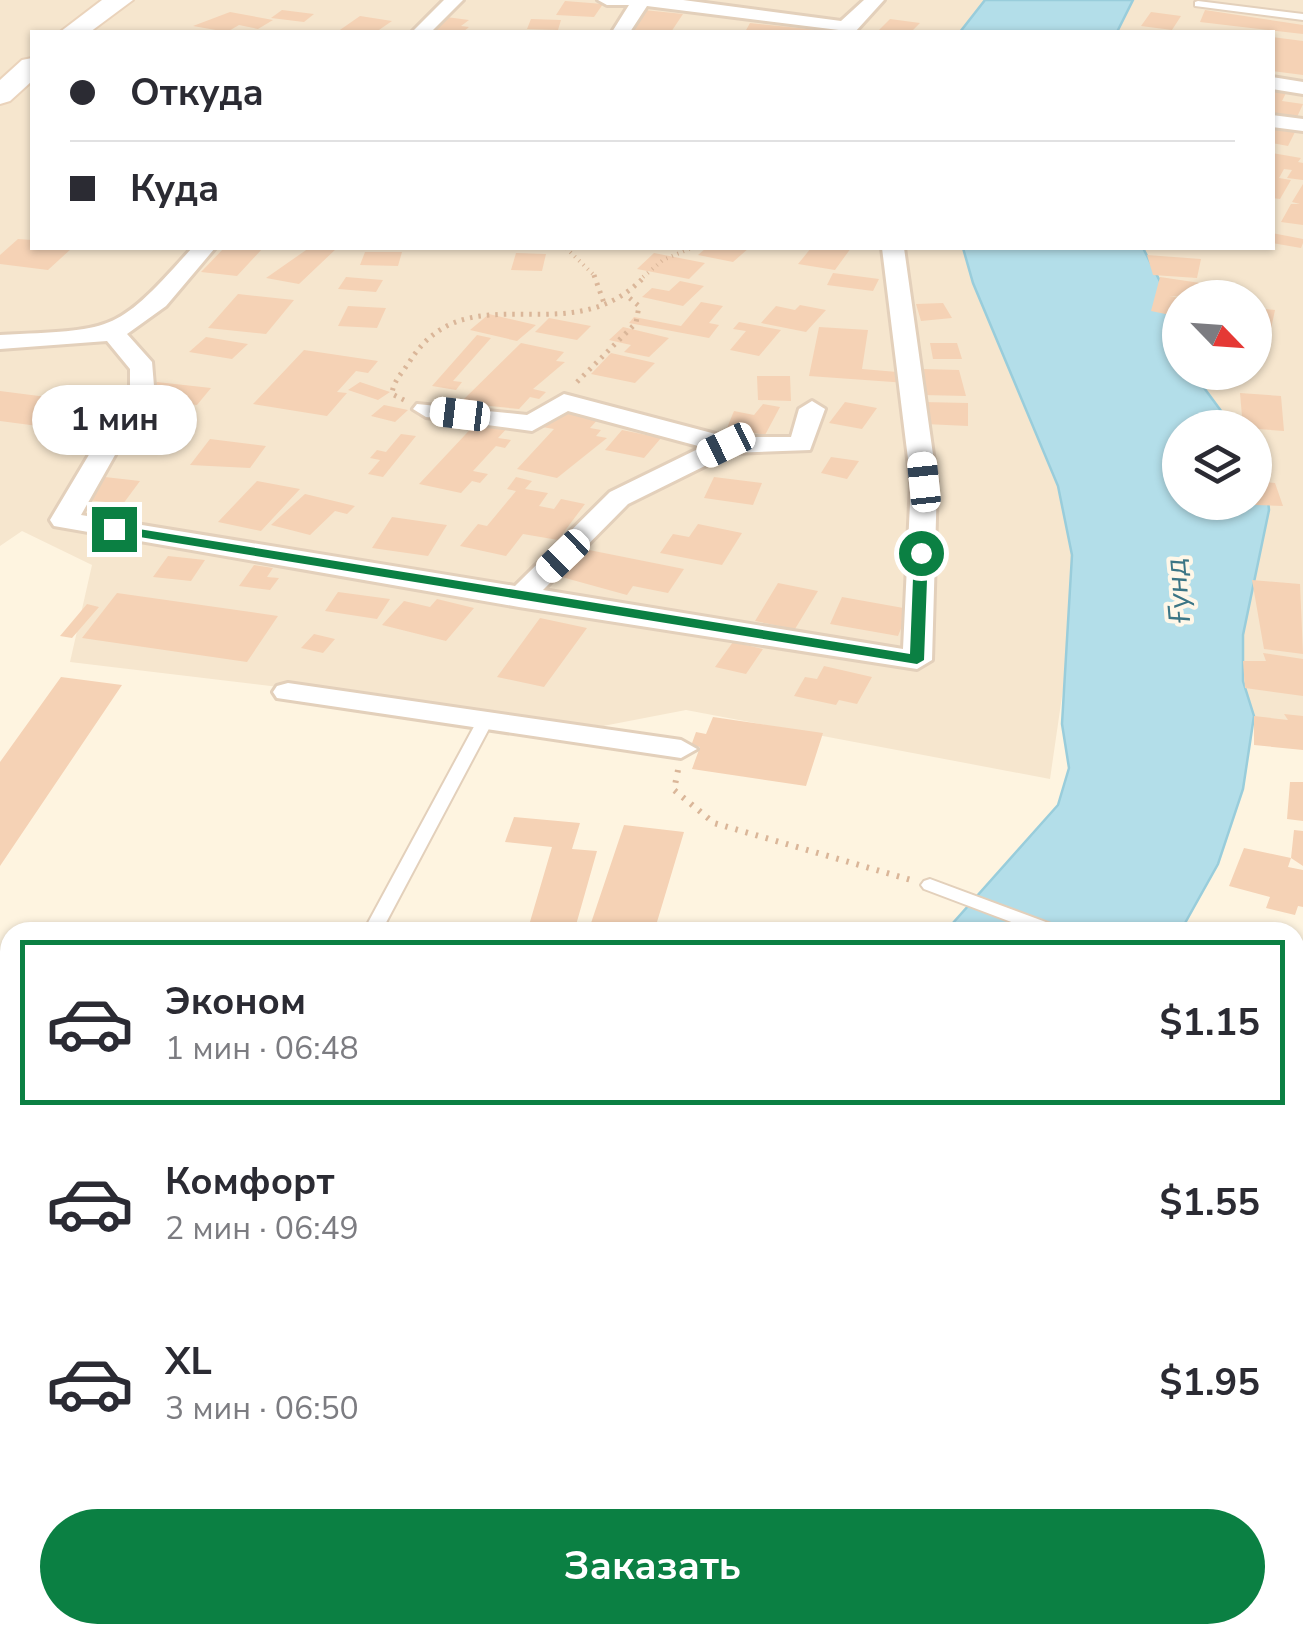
<!DOCTYPE html>
<html lang="ru">
<meta charset="utf-8">
<style>
:root{--surface:#fff;--page:#f7f7f7;--text:#2b2b33;--muted:#7c7c81;--line:#e1e1e2;--accent:#0b8043}
body{margin:0;font-family:"Nunito Sans",sans-serif;background:var(--page);color:var(--text);height:100vh;display:flex;flex-direction:column;font-size:38px;white-space:nowrap}
*{box-sizing:border-box;margin:0}
p{font-size:32px;color:var(--muted)}
.icon{flex:none;width:55px;height:55px;fill:none;stroke:currentColor;stroke-width:2;stroke-linecap:round;stroke-linejoin:round}
.map{position:relative;flex:1;overflow:hidden}
.sheet{position:absolute;left:0px;top:922px;width:1305px;height:722px;display:flex;flex-direction:column;background:var(--surface);border-radius:30px 30px 0 0;box-shadow:0 2px 8px #0004}
.sheet>*{flex:none}
.banner{position:absolute;left:30px;top:30px;width:1245px;height:220px;border-radius:0px;box-shadow:0 2px 8px #0004;display:grid;align-content:center;height:220px;padding:0 40px;background:var(--surface)}
.needle{width:65px;rotate:115deg}
.controls{position:absolute;left:1162px;top:280px;display:grid;gap:20px}
.controls a{display:grid;place-items:center;width:110px;height:110px;border-radius:50%;background:var(--surface);box-shadow:0 2px 8px #0004;font-size:50px}
.end{position:absolute;width:45px;height:45px;margin:-22px;border:12px solid #0b8043;background:#fff;box-shadow:0 0 0 5px #fff}
.from{border-radius:50%}
.bubble{position:absolute;height:70px;border-radius:35px;background:var(--surface);box-shadow:0 2px 8px #0004;font-size:32px;font-weight:700;line-height:70px;text-align:center}
.car{position:absolute;width:30px;height:60px;margin:-30px -15px;border-radius:12px;box-shadow:0 0 8px 2px #0007;background:linear-gradient(#fff 24%,#345 0 40%,#fff 0 76%,#345 0 86%,#fff 0)}
.banner b{display:flex;align-items:center;gap:35px;height:95px;font-size:38px}
.banner b+b{border-top:2px solid var(--line)}
.banner i{width:25px;height:25px;background:var(--text)}
ul{padding:18px 0 0;list-style:none}
li{display:flex;align-items:center;gap:30px;height:165px;margin:0 20px 15px;padding:0 20px;border:5px solid transparent;border-radius:0px}
li div{flex:1}
li b{display:block;font-size:38px}
li em{font-style:normal;font-weight:700}
li.selected{border-color:var(--accent)}
li>.icon{width:90px;height:90px;stroke-width:1.5}
.primary-button{display:flex;gap:20px;margin-top:auto;padding:20px 40px}
.primary-button a{flex:1;height:115px;border-radius:60px;background:var(--accent);color:#fff;font-size:40px;font-weight:700;line-height:115px;text-align:center}
.map>svg:first-child{display:block}
</style>
<div class="map">
<svg width="1303" height="1644" viewBox="0 0 1303 1644">
<rect width="100%" height="100%" fill="#fef4e0"/>
<!-- residential -->
<path fill="#f6e6ce" d="M 0,0 L 985,0 L 960,32 L 32,32 L 32,248 L 963,248 L 973,283 L 1058,486 L 1072,556 L 1067,662 L 1050,779 L 686,710 L 603,726 L 70,662 L 92,565 L 22,531 L 0,546 Z
M 1133,0 L 1303,0 L 1303,742 L 1254,716 L 1243,681 L 1243,635 L 1267,489 L 1255,461 L 1255,428 L 1233,427 L 1193,373 L 1255,372 L 1255,298 L 1180,298 L 1180,347 L 1170,301 L 1143,248 L 1272,248 L 1272,32 L 1117,32 Z"/>
<!-- water -->
<path fill="#b3dee9" stroke="#99cddb" stroke-width="2.5" d="M 985,0 L 1133,0 L 1117,32 L 960,32 Z
M 963,248 L 1143,248 L 1170,301 L 1180,372 L 1193,373 L 1233,427 L 1180,428 L 1180,502 L 1255,502 L 1255,461 L 1267,489 L 1269,510 L 1243,635 L 1243,681 L 1254,716 L 1243,789 L 1218,864 L 1180,932 L 939,932 L 952,924 L 1058,805 L 1069,768 L 1062,724 L 1072,555 L 1058,486 L 973,283 Z
M 211,1635 L 590,1635 L 584,1644 L 206,1644 Z"/>
<!-- building -->
<path fill="#f5d2b5" d="M 565,1 L 603,4 L 594,17 L 556,15 Z
M 282,10 L 314,14 L 304,22 L 271,18 Z
M 644,10 L 683,14 L 671,32 L 629,32 Z
M 1205,10 L 1303,25 L 1303,34 L 1200,22 Z
M 230,12 L 273,20 L 258,29 L 239,25 L 227,32 L 193,26 Z
M 1151,12 L 1181,16 L 1172,30 L 1141,26 Z
M 360,16 L 392,21 L 376,32 L 337,32 Z
M 446,17 L 469,20 L 461,26 L 469,27 L 463,32 L 429,32 Z
M 531,19 L 561,20 L 558,30 L 527,29 Z
M 890,19 L 920,23 L 911,32 L 879,30 Z
M 750,23 L 818,30 L 817,32 L 745,32 Z
M 1272,37 L 1303,41 L 1303,75 L 1272,71 Z
M 1272,87 L 1288,89 L 1282,101 L 1303,104 L 1297,117 L 1272,113 Z
M 1272,127 L 1296,130 L 1288,146 L 1272,143 Z
M 1272,153 L 1301,158 L 1298,162 L 1303,163 L 1303,180 L 1287,178 L 1292,170 L 1284,169 L 1279,178 L 1291,180 L 1280,199 L 1272,198 Z
M 1303,184 L 1303,225 L 1281,222 L 1291,204 L 1300,204 L 1292,202 Z
M 1272,233 L 1303,239 L 1303,243 L 1301,248 L 1272,243 Z
M 18,239 L 32,240 L 32,248 L 72,248 L 48,270 L 0,264 L 0,255 Z
M 224,248 L 263,248 L 237,276 L 201,272 Z
M 309,248 L 337,248 L 299,284 L 266,278 Z
M 706,248 L 749,248 L 733,262 L 698,255 Z
M 811,248 L 851,248 L 835,270 L 798,264 Z
M 365,252 L 402,252 L 398,266 L 360,265 Z
M 516,253 L 546,254 L 542,271 L 511,270 Z
M 654,253 L 705,263 L 689,279 L 637,269 Z
M 1147,255 L 1201,259 L 1197,278 L 1153,275 Z
M 833,273 L 879,279 L 873,291 L 827,285 Z
M 346,277 L 383,280 L 376,292 L 338,289 Z
M 1160,277 L 1207,284 L 1205,298 L 1169,296 L 1180,298 L 1180,317 L 1151,311 Z
M 680,281 L 704,286 L 683,306 L 642,297 L 652,288 L 669,291 Z
M 238,294 L 294,300 L 266,334 L 208,328 Z
M 701,302 L 723,306 L 709,323 L 719,325 L 709,338 L 629,323 L 634,317 L 681,326 Z
M 943,303 L 952,318 L 921,321 L 916,304 Z
M 800,305 L 826,310 L 806,332 L 761,323 L 776,306 L 795,310 Z
M 348,306 L 386,308 L 377,328 L 338,326 Z
M 1255,308 L 1275,310 L 1271,329 L 1255,327 Z
M 489,314 L 536,325 L 517,341 L 470,330 Z
M 549,318 L 591,326 L 577,340 L 535,332 Z
M 739,322 L 781,330 L 759,356 L 730,350 L 746,331 L 733,329 Z
M 623,327 L 669,338 L 649,357 L 624,352 L 631,345 L 609,340 Z
M 819,327 L 868,330 L 862,369 L 909,373 L 907,383 L 809,376 Z
M 477,335 L 491,338 L 453,381 L 462,382 L 456,390 L 432,386 Z
M 206,337 L 248,344 L 232,359 L 189,352 Z
M 521,343 L 564,352 L 556,361 L 565,362 L 533,389 L 546,392 L 539,399 L 530,397 L 519,409 L 460,403 Z
M 930,343 L 957,343 L 962,359 L 933,359 Z
M 304,350 L 378,361 L 368,373 L 356,371 L 337,392 L 347,393 L 327,416 L 253,404 Z
M 611,353 L 655,363 L 635,383 L 591,374 Z
M 921,369 L 959,370 L 966,396 L 923,395 Z
M 757,376 L 790,376 L 791,401 L 758,400 Z
M 157,382 L 211,388 L 197,405 L 174,402 L 166,412 L 134,408 Z
M 360,382 L 390,392 L 378,400 L 348,390 Z
M 0,391 L 78,401 L 53,428 L 0,421 Z
M 1240,393 L 1281,396 L 1284,431 L 1243,428 Z
M 845,402 L 877,408 L 862,429 L 829,423 Z
M 923,402 L 968,403 L 968,426 L 925,424 Z
M 763,404 L 780,407 L 765,435 L 727,428 L 734,411 L 754,415 Z
M 384,405 L 408,410 L 395,422 L 371,416 Z
M 558,409 L 599,418 L 590,428 L 601,430 L 596,436 L 607,438 L 557,478 L 517,469 L 554,429 L 542,427 Z
M 479,420 L 509,426 L 498,438 L 511,440 L 505,448 L 496,446 L 473,471 L 488,474 L 480,483 L 472,481 L 461,493 L 419,484 Z
M 135,428 L 178,432 L 164,452 L 120,448 Z
M 622,430 L 661,438 L 644,458 L 605,450 Z
M 401,434 L 416,436 L 383,477 L 368,474 L 380,460 L 370,458 L 377,450 L 386,452 Z
M 210,439 L 266,446 L 250,468 L 190,465 Z
M 831,457 L 859,461 L 847,479 L 821,473 Z
M 96,476 L 140,481 L 123,504 L 79,499 Z
M 516,477 L 532,481 L 525,489 L 548,493 L 539,506 L 554,509 L 561,499 L 585,504 L 558,540 L 523,534 L 506,556 L 460,546 L 478,524 L 487,526 L 516,491 L 507,489 Z
M 714,477 L 762,483 L 753,505 L 704,498 Z
M 257,481 L 300,489 L 261,531 L 218,522 Z
M 1255,481 L 1275,483 L 1283,506 L 1255,505 Z
M 305,494 L 355,506 L 347,514 L 335,511 L 310,535 L 271,525 Z
M 392,517 L 447,525 L 428,556 L 372,548 Z
M 698,524 L 742,533 L 722,565 L 660,553 L 673,534 L 689,537 Z
M 579,548 L 684,569 L 668,593 L 633,586 L 627,595 L 558,576 Z
M 168,556 L 205,560 L 191,581 L 153,577 Z
M 254,565 L 273,568 L 267,577 L 279,578 L 270,590 L 239,586 Z
M 1252,580 L 1300,584 L 1303,654 L 1264,649 Z
M 778,583 L 818,591 L 795,629 L 755,621 Z
M 338,592 L 390,599 L 377,619 L 325,611 Z
M 117,593 L 278,616 L 247,662 L 82,638 Z
M 842,597 L 909,609 L 898,636 L 830,624 Z
M 437,599 L 474,608 L 446,641 L 382,625 L 404,601 L 430,607 Z
M 87,604 L 99,607 L 72,638 L 60,636 Z
M 540,618 L 587,628 L 544,687 L 497,677 Z
M 314,634 L 335,639 L 323,653 L 301,648 Z
M 733,642 L 763,649 L 746,674 L 715,667 Z
M 1263,653 L 1303,659 L 1303,696 L 1245,688 L 1243,661 L 1266,661 Z
M 824,666 L 872,677 L 857,704 L 839,700 L 836,705 L 794,696 L 805,677 L 817,679 Z
M 61,677 L 122,685 L 0,866 L 0,762 Z
M 1284,714 L 1303,716 L 1303,750 L 1254,745 L 1254,716 L 1288,720 Z
M 713,717 L 823,733 L 806,786 L 692,769 L 700,747 L 691,746 L 696,732 L 706,734 Z
M 1290,782 L 1303,782 L 1303,821 L 1287,819 Z
M 514,817 L 580,823 L 572,849 L 597,851 L 574,932 L 527,932 L 552,847 L 505,842 Z
M 624,825 L 684,832 L 654,932 L 588,932 Z
M 1294,830 L 1303,831 L 1303,866 L 1291,858 Z
M 1244,848 L 1291,858 L 1288,867 L 1303,870 L 1303,907 L 1298,906 L 1295,915 L 1266,908 L 1270,897 L 1229,886 Z
M 10,1396 L 10,1478 L 0,1473 L 0,1408 Z
M 792,1635 L 900,1635 L 896,1644 L 788,1644 Z"/>
<g fill="none" stroke-linecap="round" stroke-linejoin="round">
<!-- lane casing -->
<g stroke="#e3d0bb" stroke-width="4">
<path id="lane" d="M 1198,1 L 1303,14 L 1303,20 L 1195,6 L 1195,2 Z
M 485,716 L 493,721 L 381,932 L 363,932 L 477,721 Z
M 930,879 L 1062,928 L 1064,932 L 1038,932 L 924,889 L 921,885 L 924,881 Z
M 1303,1038 L 1303,1103 L 1295,1106 L 1295,1042 Z
M 10,1151 L 10,1167 L 0,1171 L 0,1155 Z
M 0,1584 L 10,1588 L 10,1610 L 0,1606 Z
M 79,1635 L 118,1635 L 124,1644 L 85,1644 Z
M 911,1635 L 937,1635 L 933,1644 L 907,1644 Z
M 1225,1635 L 1251,1635 L 1250,1644 L 1224,1644 Z"/>
</g>
<!-- street casing -->
<g stroke="#e3d0bb" stroke-width="6">
<path id="street" d="M 444,0 L 463,0 L 431,32 L 412,32 Z
M 598,0 L 683,0 L 841,21 L 864,0 L 884,0 L 855,32 L 647,6 L 630,32 L 612,32 L 629,5 L 607,5 Z
M 1272,77 L 1303,82 L 1303,94 L 1272,89 Z
M 1272,115 L 1303,119 L 1303,131 L 1272,127 Z
M 192,248 L 215,248 L 166,306 L 127,334 L 152,362 L 154,386 L 81,515 L 515,586 L 610,492 L 702,447 L 568,411 L 532,431 L 426,417 L 413,409 L 417,404 L 527,415 L 564,394 L 727,437 L 791,437 L 799,409 L 812,401 L 825,409 L 810,450 L 731,453 L 628,504 L 543,590 L 903,649 L 911,483 L 882,248 L 904,248 L 937,483 L 932,660 L 917,669 L 519,607 L 54,526 L 50,520 L 130,386 L 130,369 L 107,341 L 0,349 L 0,335 C 115,329 114,335 192,248 Z
M 288,683 L 681,740 L 697,749 L 681,758 L 277,698 L 273,692 L 277,686 Z"/>
</g>
<!-- secondary casing -->
<g stroke="#ead3bb" stroke-width="4">
<path id="secondary" d="M 102,0 L 133,0 L 90,32 L 60,32 Z
M 32,58 L 32,81 L 10,101 L 0,104 L 0,80 L 22,60 Z"/>
</g>
<!-- path-far3 -->
<path stroke="#dab699" stroke-width="4" stroke-dasharray="1 5" stroke-linecap="butt" d="M 566,248 L 596,277
M 643,277 L 663,260 L 691,248"/>
<!-- path-far2 -->
<path stroke="#dab699" stroke-width="5" stroke-dasharray="2.5 6" stroke-linecap="butt" d="M 594,275 L 604,303
M 577,382 L 636,323 L 639,306 L 626,295
M 404,400 L 392,394 C 393,381 403,372 410,361 C 468,269 571,357 646,275"/>
<!-- path-far1 -->
<path stroke="#dab699" stroke-width="6" stroke-dasharray="2.5 8" stroke-linecap="butt" d="M 678,770 L 674,790 L 714,823 L 911,880"/>
<!-- path -->
<path stroke="#dab699" stroke-width="8" stroke-dasharray="4 10" stroke-linecap="butt" d="M 991,1644 L 995,1635"/>
<!-- lane -->
<use href="#lane" fill="#fff" fill-rule="evenodd"/>
<!-- street -->
<use href="#street" fill="#fff" fill-rule="evenodd"/>
<!-- secondary -->
<use href="#secondary" fill="#fff" fill-rule="evenodd"/>
</g>
<!-- route -->
<path fill="#0b8043" d="M 114,525 L 910,654 L 914,553 L 921,549 L 928,553 L 924,660 L 917,664 L 109,532 Z"/>
<g text-anchor="middle" dominant-baseline="central" stroke-width="8" stroke-linejoin="round" paint-order="stroke">
<!-- water labels -->
<g font-size="30" font-style="italic" fill="#3b7585" stroke="#fff7e8">
<text transform="translate(1178 591) rotate(-95)">Ғунд</text>
</g>
</g>
</svg>
<div class="controls">
<a><svg class="needle" viewBox="-14 -14 28 28"><path d="M0-13l5 13h-10z" fill="#e53935"/><path d="M0 13l5-13h-10z" fill="#7c7c81"/></svg></a>
<a><svg class="icon" aria-label="layers" viewBox="0 0 24 24"><path d="M12 4l9 5-9 5-9-5zM3 14l9 5 9-5"/></svg></a>
</div>
<i class="end from" style="left:921px;top:553px"></i>
<i class="end" style="left:114px;top:529px"></i>
<div class="bubble" style="left:32px;top:385px;width:165px">1 мин</div>
<i class="car" style="left:460px;top:414px;rotate:277deg"></i>
<i class="car" style="left:726px;top:445px;rotate:244deg"></i>
<i class="car" style="left:924px;top:482px;rotate:354deg"></i>
<i class="car" style="left:563px;top:556px;rotate:226deg"></i>
<div class="banner">
<b><i class="from"></i>Откуда</b>
<b><i></i>Куда</b>
</div>
<section class="sheet">
<ul>
<li class="selected"><svg class="icon" aria-label="car" viewBox="0 0 24 24"><path d="M5 17H2v-5l4-1 3-4h7l3 4 3 1v5h-3M9 17h6M6 11h13"/><circle cx="7" cy="17" r="2"/><circle cx="17" cy="17" r="2"/></svg><div><b>Эконом</b><p>1 мин · 06:48</p></div><em>$1.15</em></li>
<li><svg class="icon" aria-label="car" viewBox="0 0 24 24"><path d="M5 17H2v-5l4-1 3-4h7l3 4 3 1v5h-3M9 17h6M6 11h13"/><circle cx="7" cy="17" r="2"/><circle cx="17" cy="17" r="2"/></svg><div><b>Комфорт</b><p>2 мин · 06:49</p></div><em>$1.55</em></li>
<li><svg class="icon" aria-label="car" viewBox="0 0 24 24"><path d="M5 17H2v-5l4-1 3-4h7l3 4 3 1v5h-3M9 17h6M6 11h13"/><circle cx="7" cy="17" r="2"/><circle cx="17" cy="17" r="2"/></svg><div><b>XL</b><p>3 мин · 06:50</p></div><em>$1.95</em></li>
</ul>
<div class="primary-button"><a>Заказать</a></div>
</section>
</div>
